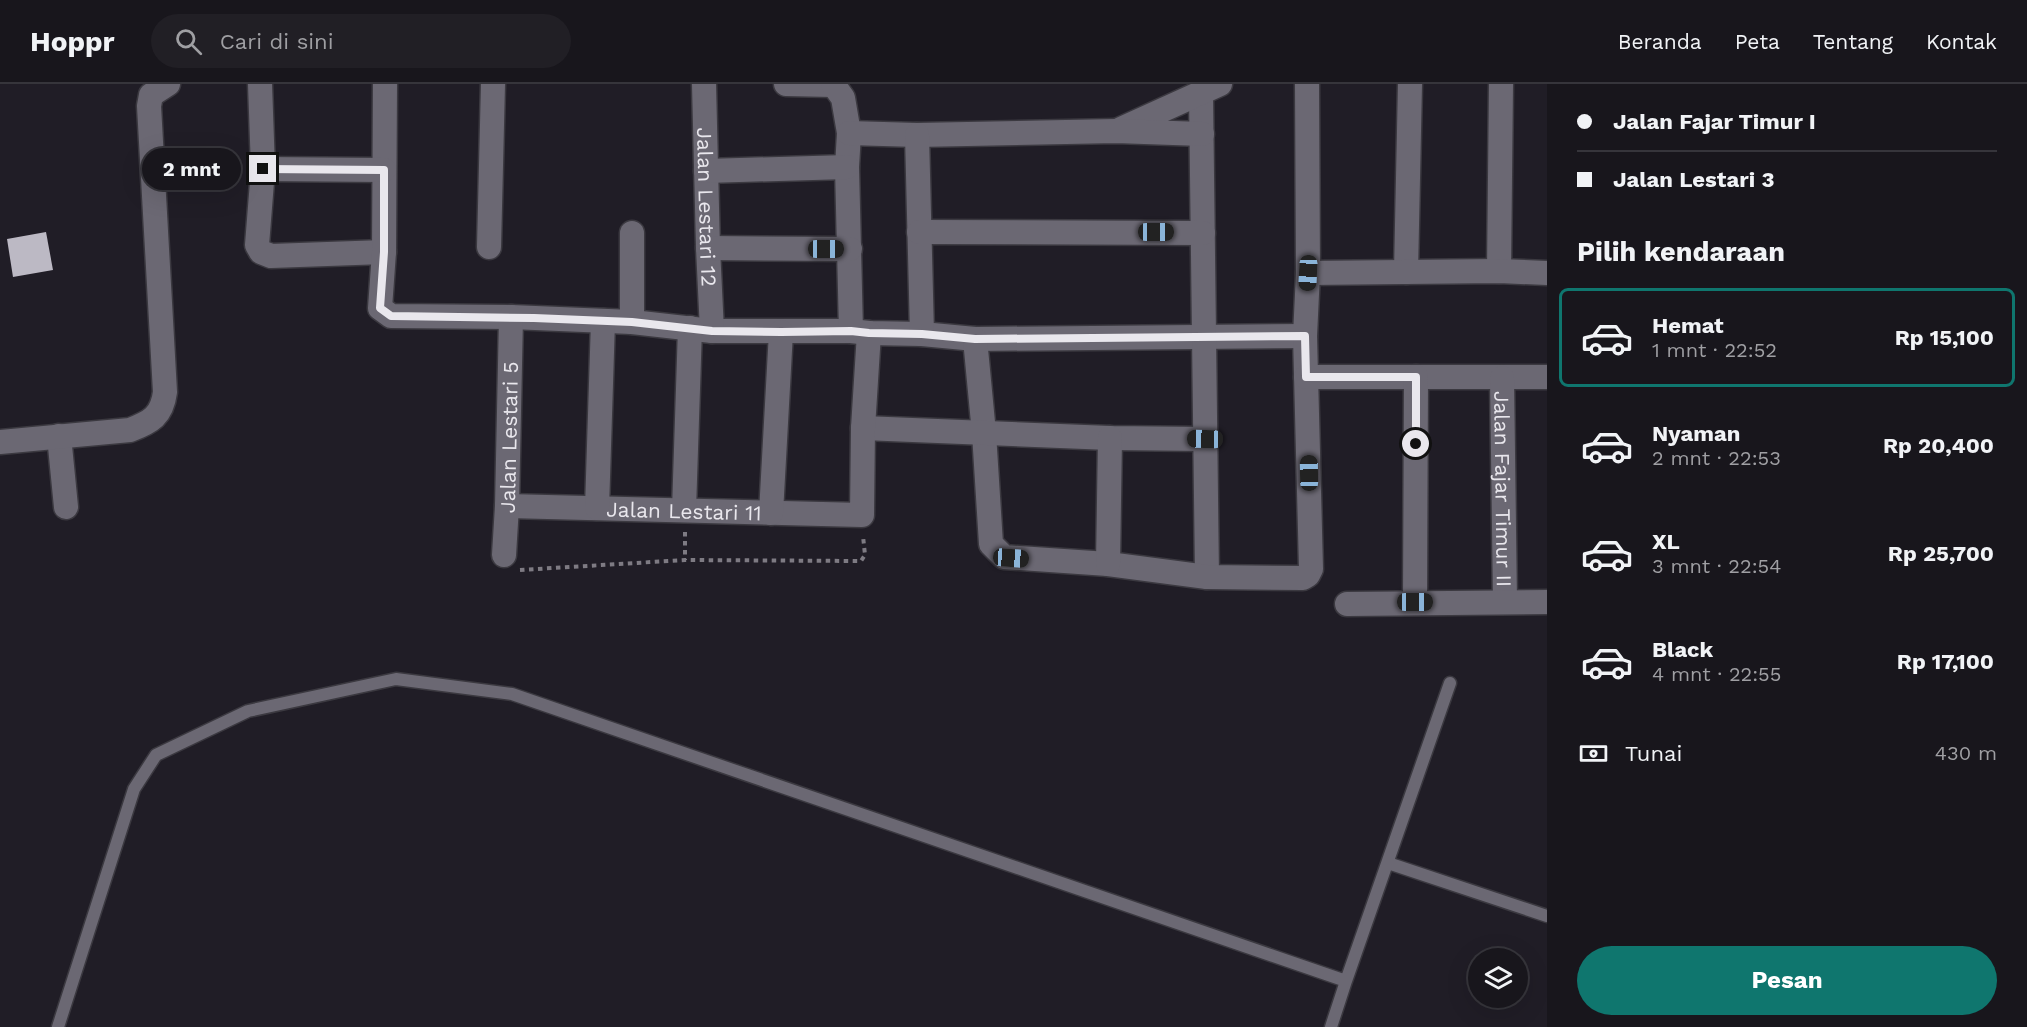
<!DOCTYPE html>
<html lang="id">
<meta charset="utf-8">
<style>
:root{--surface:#18161c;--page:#211f25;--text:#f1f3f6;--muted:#9f9fa3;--line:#36353b;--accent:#0f766e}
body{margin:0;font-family:"Work Sans",sans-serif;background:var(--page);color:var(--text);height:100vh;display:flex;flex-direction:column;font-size:22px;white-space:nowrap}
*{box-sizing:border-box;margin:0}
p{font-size:20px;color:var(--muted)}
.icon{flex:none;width:33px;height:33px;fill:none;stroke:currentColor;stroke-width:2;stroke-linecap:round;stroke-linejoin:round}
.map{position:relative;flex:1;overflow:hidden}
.sheet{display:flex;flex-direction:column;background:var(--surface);width:480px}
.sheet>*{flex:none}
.banner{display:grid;align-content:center;height:132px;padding:0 30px;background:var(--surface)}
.fabs{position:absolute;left:1468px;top:864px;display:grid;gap:12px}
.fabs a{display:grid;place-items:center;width:60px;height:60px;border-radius:50%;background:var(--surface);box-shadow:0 6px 24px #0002,0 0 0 2px var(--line);font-size:30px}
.end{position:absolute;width:27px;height:27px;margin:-14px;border:8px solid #e9e7ed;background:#111;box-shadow:0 0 0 3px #111}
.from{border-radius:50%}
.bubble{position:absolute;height:42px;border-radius:21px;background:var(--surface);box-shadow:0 6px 24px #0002,0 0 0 2px var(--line);font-size:20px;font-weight:700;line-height:42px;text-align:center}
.car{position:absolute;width:18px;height:36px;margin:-18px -9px;border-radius:8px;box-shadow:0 0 4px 2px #0007;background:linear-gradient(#222 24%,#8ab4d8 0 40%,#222 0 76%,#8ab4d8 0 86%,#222 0)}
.banner b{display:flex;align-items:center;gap:21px;height:57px;font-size:22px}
.banner b+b{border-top:2px solid var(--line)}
.banner i{width:15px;height:15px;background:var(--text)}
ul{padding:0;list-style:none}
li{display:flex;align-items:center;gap:18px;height:99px;margin:0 12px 9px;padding:0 18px;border:3px solid transparent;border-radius:9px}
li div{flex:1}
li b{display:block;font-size:22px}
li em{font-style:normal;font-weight:700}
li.selected{border-color:var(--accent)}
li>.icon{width:54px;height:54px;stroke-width:1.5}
h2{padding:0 30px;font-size:27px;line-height:72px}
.pay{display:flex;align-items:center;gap:15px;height:66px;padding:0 30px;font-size:22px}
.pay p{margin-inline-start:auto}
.action{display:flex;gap:12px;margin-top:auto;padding:12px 30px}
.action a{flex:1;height:69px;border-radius:36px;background:var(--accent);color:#fff;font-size:24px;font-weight:700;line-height:69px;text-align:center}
header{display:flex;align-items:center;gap:36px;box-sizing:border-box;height:84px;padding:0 30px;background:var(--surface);border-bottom:2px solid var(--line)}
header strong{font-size:28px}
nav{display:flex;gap:33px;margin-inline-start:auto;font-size:21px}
.search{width:420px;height:54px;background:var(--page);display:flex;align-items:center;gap:15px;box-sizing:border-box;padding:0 21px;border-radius:33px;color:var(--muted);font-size:22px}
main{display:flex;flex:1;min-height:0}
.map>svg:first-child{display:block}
</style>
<header>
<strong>Hoppr</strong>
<div class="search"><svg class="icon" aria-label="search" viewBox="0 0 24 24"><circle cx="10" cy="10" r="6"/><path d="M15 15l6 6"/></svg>Cari di sini</div>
<nav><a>Beranda</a><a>Peta</a><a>Tentang</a><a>Kontak</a></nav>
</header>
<main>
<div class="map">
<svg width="1547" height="943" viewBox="0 0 1547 943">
<rect width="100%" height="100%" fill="#201d26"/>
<!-- building -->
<path fill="#bcb9c4" d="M 46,148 L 53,186 L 13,193 L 7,155 Z"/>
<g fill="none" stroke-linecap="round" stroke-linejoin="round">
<!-- service casing -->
<g stroke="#3b3940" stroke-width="15">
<path id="service" d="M 1388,779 L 1547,832
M 1346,897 L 1450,599
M 58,943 L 134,705 L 156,671 L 248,627 L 396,595 L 512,610 L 1346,897 L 1331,943"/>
</g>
<!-- minor casing -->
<g stroke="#3b3940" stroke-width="27">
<g id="minor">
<path d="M 260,0 L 263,85 L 257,161 L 261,168 L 271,172 L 384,168"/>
<path d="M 385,0 L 384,168 L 380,224 L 391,232 L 511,233 L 632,238 L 712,247 L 851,247 L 869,249 L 922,250 L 975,255 L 1305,252"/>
<path id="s1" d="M 704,0 L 708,164 L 712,247"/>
<path d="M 786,0 L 833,1"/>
<path d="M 833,0 L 843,14 L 849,49 L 847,83 L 851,247"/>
<path d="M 1201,10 L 1207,493"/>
<path d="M 1121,45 L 1220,0"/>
<path d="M 849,49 L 917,51 L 1116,47 L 1202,50"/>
<path d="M 917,51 L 922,250"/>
<path d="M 263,85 L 384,86"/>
<path d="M 706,87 L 847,83"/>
<path d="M 919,148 L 1203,149"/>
<path d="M 489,163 L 493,0"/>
<path d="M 708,164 L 850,165"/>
<path d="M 1499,187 L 1501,0"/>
<path d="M 1406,188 L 1410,0"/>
<path d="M 1308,189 L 1499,187 L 1547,189"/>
<path d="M 632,238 L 632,149"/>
<path d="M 975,255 L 984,349 L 991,460 L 1004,473 L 1108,480 L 1207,493 L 1303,494 L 1308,491 L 1311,485 L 1305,252 L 1308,189 L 1307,0"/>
<path d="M 1306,293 L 1547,293"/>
<path id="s2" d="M 1502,294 L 1505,518"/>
<path d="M 863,344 L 1110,354 L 1205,355"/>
<path d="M 59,352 L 66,423"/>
<path d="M 0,358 L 130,346 C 151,338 162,332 165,308 L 149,22 L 151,11 L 168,0"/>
<path id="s3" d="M 507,422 L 862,431 L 863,344 L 869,249"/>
<path d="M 597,424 L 603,237"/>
<path d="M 684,426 L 690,244"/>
<path d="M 771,429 L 781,248"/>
<path id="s4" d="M 504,471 L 507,422 L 511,233"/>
<path d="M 1108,480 L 1110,354"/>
<path d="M 1415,518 L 1416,293"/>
<path d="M 1347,520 L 1547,518"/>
</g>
</g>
<!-- path -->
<path stroke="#7e7b83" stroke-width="4" stroke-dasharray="4.5 4.5" stroke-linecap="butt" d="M 685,448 L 685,476
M 520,486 L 685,476 L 861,477 L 865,471 L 863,452"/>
<!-- service -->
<use href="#service" stroke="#6b6873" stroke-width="12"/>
<!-- minor -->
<use href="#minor" stroke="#6b6873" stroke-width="24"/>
</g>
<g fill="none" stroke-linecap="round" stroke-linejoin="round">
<!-- route -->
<path stroke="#e9e7ed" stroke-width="8" d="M 263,85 L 384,86 L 384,168 L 380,224 L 391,232 L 534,234 L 632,238 L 712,247 L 781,248 L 851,247 L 869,249 L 922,250 L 975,255 L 1305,252 L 1306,293 L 1416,293 L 1416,360"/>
</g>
<g text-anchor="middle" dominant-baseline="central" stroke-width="6" stroke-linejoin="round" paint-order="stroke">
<!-- street labels -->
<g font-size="21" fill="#e9e7ed" stroke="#17141c">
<text stroke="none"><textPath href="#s1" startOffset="123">Jalan Lestari 12</textPath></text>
<text stroke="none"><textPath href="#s4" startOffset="118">Jalan Lestari 5</textPath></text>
<text stroke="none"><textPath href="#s2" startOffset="111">Jalan Fajar Timur II</textPath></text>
<text stroke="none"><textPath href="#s3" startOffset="177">Jalan Lestari 11</textPath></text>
</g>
</g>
</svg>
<div class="fabs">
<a><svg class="icon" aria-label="layers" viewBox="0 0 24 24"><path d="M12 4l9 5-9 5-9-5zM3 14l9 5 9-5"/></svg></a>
</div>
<i class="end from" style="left:1416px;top:360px"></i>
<i class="end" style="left:263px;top:85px"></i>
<div class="bubble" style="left:142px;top:64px;width:99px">2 mnt</div>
<i class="car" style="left:1156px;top:148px;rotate:90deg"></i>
<i class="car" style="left:826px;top:165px;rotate:90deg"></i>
<i class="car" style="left:1308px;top:189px;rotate:183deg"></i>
<i class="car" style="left:1205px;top:355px;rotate:271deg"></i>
<i class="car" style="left:1309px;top:389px;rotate:359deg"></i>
<i class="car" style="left:1011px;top:474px;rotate:94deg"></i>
<i class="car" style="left:1415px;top:518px;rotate:90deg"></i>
</div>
<section class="sheet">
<div class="banner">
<b><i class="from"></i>Jalan Fajar Timur I</b>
<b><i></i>Jalan Lestari 3</b>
</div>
<h2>Pilih kendaraan</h2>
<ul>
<li class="selected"><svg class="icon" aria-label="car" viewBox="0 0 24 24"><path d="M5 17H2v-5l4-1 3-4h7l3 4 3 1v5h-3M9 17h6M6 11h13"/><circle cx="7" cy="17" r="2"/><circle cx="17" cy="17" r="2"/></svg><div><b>Hemat</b><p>1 mnt · 22:52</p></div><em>Rp 15,100</em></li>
<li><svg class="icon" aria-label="car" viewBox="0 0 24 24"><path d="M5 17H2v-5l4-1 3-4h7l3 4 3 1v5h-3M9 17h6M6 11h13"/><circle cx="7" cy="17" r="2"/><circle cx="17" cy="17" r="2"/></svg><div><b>Nyaman</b><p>2 mnt · 22:53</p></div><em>Rp 20,400</em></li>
<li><svg class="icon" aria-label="car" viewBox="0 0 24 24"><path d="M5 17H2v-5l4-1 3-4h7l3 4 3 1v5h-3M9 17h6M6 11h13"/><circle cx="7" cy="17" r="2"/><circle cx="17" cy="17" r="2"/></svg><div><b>XL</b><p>3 mnt · 22:54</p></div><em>Rp 25,700</em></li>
<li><svg class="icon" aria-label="car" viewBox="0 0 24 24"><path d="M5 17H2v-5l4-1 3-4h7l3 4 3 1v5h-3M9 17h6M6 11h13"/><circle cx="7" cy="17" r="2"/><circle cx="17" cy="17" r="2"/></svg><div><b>Black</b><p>4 mnt · 22:55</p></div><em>Rp 17,100</em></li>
</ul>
<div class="pay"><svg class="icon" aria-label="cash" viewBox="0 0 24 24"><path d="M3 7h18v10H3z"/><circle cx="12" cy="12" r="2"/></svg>Tunai<p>430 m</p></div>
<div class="action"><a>Pesan</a></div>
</section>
</main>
